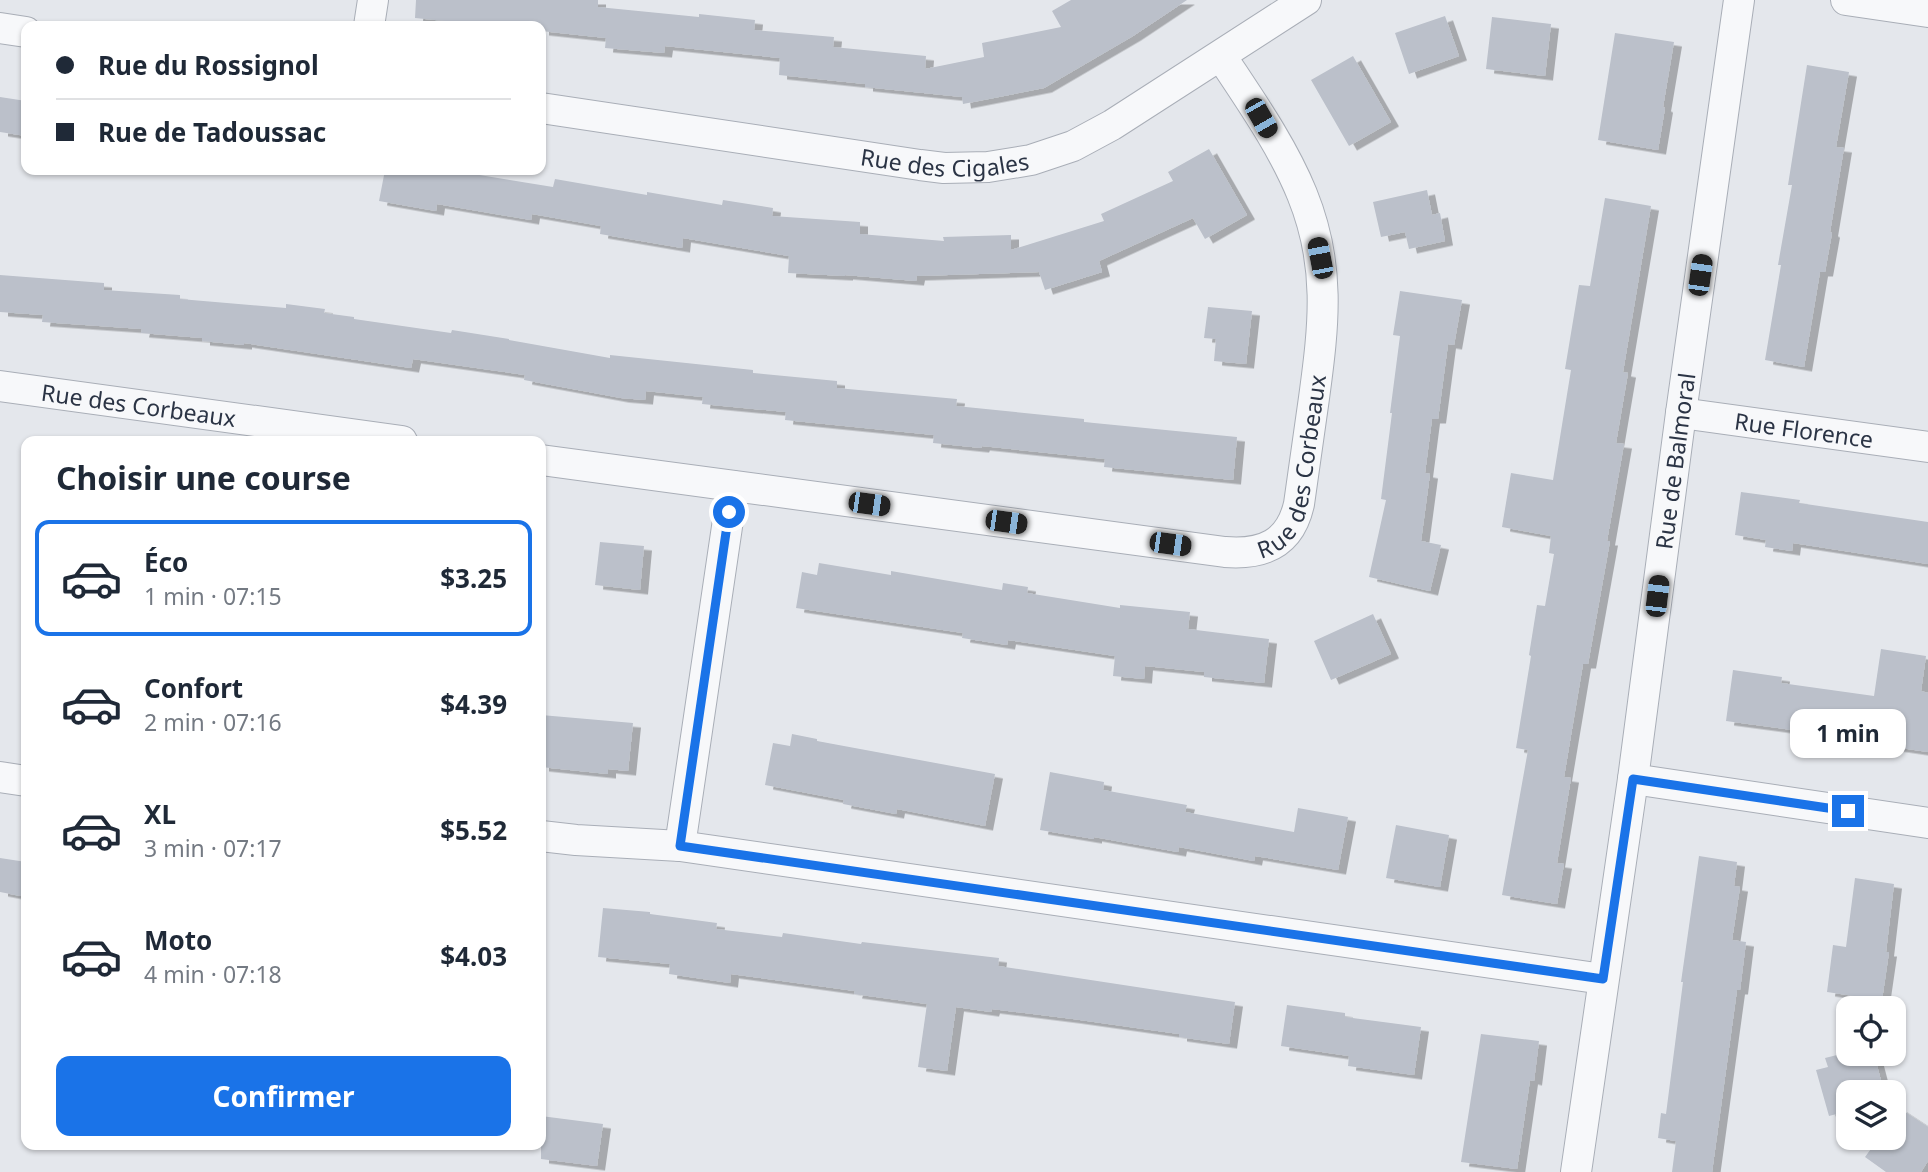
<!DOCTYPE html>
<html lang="fr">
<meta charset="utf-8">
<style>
:root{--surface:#fff;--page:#f6f6f7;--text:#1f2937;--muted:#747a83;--line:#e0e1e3;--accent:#1a73e8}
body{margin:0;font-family:"Noto Sans",sans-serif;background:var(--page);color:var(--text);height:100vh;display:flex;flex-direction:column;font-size:26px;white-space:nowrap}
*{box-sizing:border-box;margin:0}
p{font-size:23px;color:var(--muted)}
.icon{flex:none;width:38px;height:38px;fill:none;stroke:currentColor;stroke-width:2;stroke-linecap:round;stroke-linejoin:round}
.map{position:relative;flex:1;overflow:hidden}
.side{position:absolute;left:21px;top:436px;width:525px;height:714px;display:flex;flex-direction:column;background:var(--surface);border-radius:14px;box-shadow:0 2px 5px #0004}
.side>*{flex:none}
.guide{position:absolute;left:21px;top:21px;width:525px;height:154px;border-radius:14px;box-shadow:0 2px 5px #0004;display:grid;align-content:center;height:154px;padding:0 35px;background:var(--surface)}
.fabs{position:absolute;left:1836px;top:996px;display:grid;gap:14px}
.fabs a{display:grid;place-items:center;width:70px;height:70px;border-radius:14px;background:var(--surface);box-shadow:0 2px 5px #0004;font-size:35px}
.end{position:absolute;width:32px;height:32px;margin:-16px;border:9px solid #1a73e8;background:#fff;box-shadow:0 0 0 4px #fff}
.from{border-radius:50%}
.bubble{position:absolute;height:49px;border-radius:14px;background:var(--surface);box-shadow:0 2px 5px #0004;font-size:23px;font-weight:700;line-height:49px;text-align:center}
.car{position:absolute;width:21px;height:42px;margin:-21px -10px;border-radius:9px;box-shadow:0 0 5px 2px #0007;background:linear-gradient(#222 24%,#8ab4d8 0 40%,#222 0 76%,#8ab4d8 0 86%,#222 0)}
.guide b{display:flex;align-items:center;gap:24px;height:66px;font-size:26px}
.guide b+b{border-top:2px solid var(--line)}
.guide i{width:18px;height:18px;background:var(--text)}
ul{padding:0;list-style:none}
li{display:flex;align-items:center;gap:21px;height:116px;margin:0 14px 10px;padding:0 21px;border:4px solid transparent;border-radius:14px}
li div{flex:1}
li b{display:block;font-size:26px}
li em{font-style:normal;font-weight:700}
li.on{border-color:var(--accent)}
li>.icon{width:63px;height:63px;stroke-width:1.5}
h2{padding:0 35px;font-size:32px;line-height:84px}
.action{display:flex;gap:14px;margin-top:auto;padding:14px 35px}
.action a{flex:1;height:80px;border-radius:14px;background:var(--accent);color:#fff;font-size:28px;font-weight:700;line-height:80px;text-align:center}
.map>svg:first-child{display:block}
</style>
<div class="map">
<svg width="1928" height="1172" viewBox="0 0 1928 1172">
<defs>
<filter id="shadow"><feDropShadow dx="8" dy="4.5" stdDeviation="0" flood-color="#0004"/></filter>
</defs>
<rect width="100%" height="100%" fill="#e4e7ec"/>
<!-- building -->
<path fill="#bbc0ca" filter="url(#shadow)" d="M 416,0 L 598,0 L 598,7 L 699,17 L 699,14 L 755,20 L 754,30 L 834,37 L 833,47 L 926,56 L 925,69 L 984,57 L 982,43 L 1061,27 L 1052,11 L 1071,0 L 1187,0 L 1133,36 L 1044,88 L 963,104 L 962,97 L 865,87 L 865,84 L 779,75 L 780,58 L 665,46 L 664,53 L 605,48 L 606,38 L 541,31 L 541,26 L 497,26 L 415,18 Z
M 1445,16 L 1459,56 L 1409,74 L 1395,33 Z
M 1492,17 L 1551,24 L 1545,76 L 1486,69 Z
M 1615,33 L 1674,42 L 1663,107 L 1665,108 L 1658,150 L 1598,140 Z
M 1353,56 L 1391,122 L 1349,146 L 1311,80 Z
M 1807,65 L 1849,72 L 1836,147 L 1844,148 L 1830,232 L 1832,233 L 1825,272 L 1820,272 L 1804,367 L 1765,360 L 1781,265 L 1778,265 L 1792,185 L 1788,185 Z
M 0,97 L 26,101 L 26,136 L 0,132 Z
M 1209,149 L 1247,215 L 1205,239 L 1193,218 L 1099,261 L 1102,272 L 1045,290 L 1039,272 L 917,276 L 916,281 L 845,275 L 845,276 L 788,273 L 789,256 L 683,238 L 682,248 L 600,234 L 601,226 L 532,214 L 531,220 L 437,204 L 436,211 L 379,201 L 385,170 L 449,170 L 553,187 L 555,179 L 647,195 L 647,192 L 722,205 L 723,200 L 773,208 L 772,216 L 860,222 L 860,234 L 944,241 L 943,237 L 1011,235 L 1011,250 L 1104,221 L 1101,214 L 1173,181 L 1168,172 Z
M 1427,190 L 1432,215 L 1440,213 L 1445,241 L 1409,249 L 1405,232 L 1381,237 L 1373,202 Z
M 1605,198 L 1651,206 L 1623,372 L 1628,373 L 1616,443 L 1624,444 L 1607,541 L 1610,541 L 1588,664 L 1583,664 L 1564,777 L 1571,778 L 1557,863 L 1564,864 L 1557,904 L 1502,895 L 1528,750 L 1516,748 L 1531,656 L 1529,655 L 1537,605 L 1545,606 L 1554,554 L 1549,553 L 1551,536 L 1502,527 L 1511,473 L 1553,480 L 1571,370 L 1565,369 L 1579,285 L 1590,286 Z
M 0,275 L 104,283 L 104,290 L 180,295 L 180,299 L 286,308 L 286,304 L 325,309 L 324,313 L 354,317 L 354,319 L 451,333 L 452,330 L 509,339 L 509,340 L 610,358 L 610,355 L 753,370 L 753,373 L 837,381 L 837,388 L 957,399 L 956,406 L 1084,419 L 1084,422 L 1237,437 L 1233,480 L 1104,467 L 1105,459 L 982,446 L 981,448 L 933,443 L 934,435 L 785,420 L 786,412 L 702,404 L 703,397 L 646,391 L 645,400 L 621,398 L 524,380 L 525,375 L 413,359 L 411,368 L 244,343 L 244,345 L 202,341 L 202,338 L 141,333 L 142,329 L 42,322 L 43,315 L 0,312 Z
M 1400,291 L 1462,300 L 1454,345 L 1448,344 L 1438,419 L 1432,419 L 1425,473 L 1430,474 L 1421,541 L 1441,545 L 1430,591 L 1369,577 L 1386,500 L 1381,499 L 1392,413 L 1390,413 L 1400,336 L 1393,335 Z
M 1208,307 L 1252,311 L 1246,364 L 1214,361 L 1216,339 L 1204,338 Z
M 1741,492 L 1800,500 L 1799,503 L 1928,522 L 1928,564 L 1793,543 L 1792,551 L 1765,547 L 1766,540 L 1735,535 Z
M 600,542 L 644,546 L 640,590 L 595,585 Z
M 819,563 L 891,575 L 891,571 L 1002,590 L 1003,583 L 1028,587 L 1027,593 L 1120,608 L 1120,605 L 1190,612 L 1188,629 L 1269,639 L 1264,683 L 1204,677 L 1204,672 L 1145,666 L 1144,679 L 1113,676 L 1115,656 L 1008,640 L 1007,645 L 962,638 L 963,633 L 796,608 L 802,572 L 817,575 Z
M 1373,614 L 1391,654 L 1331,680 L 1314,641 Z
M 1881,649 L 1926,656 L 1921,691 L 1928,693 L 1928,752 L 1792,732 L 1792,730 L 1726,721 L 1733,670 L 1782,677 L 1781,683 L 1874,696 Z
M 541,715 L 633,723 L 628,771 L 608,769 L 608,774 L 541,767 Z
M 792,734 L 817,739 L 817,741 L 995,774 L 985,826 L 897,809 L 896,814 L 843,804 L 844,800 L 765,785 L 773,743 L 790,746 Z
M 1050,772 L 1104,782 L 1103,790 L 1187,805 L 1185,812 L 1294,832 L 1298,808 L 1348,817 L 1338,870 L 1255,856 L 1254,861 L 1179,847 L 1178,852 L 1094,837 L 1094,839 L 1040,830 Z
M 1396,825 L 1449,835 L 1440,887 L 1386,878 Z
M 1699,856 L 1737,862 L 1734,886 L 1740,887 L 1732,940 L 1746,942 L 1740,990 L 1737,990 L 1712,1172 L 1672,1172 L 1676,1141 L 1658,1138 L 1661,1113 L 1666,1114 L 1683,982 L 1681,982 Z
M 0,858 L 26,862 L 26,897 L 0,892 Z
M 1855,878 L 1894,884 L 1886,952 L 1889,952 L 1882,1000 L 1827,992 L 1833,945 L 1846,947 Z
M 603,908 L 650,912 L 650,914 L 717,923 L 716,929 L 782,937 L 783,933 L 861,944 L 862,942 L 999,958 L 998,966 L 1235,1002 L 1229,1044 L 1179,1037 L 1179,1034 L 1073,1019 L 992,1009 L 991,1012 L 956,1007 L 947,1071 L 918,1067 L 927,1004 L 854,994 L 855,991 L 731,974 L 730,983 L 669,974 L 670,964 L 598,957 Z
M 1287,1005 L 1345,1013 L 1345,1017 L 1421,1027 L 1414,1075 L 1348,1066 L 1349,1056 L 1281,1046 Z
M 1481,1034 L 1539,1041 L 1534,1081 L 1530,1080 L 1517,1169 L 1461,1162 Z
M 1841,1054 L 1874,1054 L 1884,1092 L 1848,1092 L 1848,1111 L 1829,1116 L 1816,1070 L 1828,1067 L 1825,1058 Z
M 1899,1108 L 1928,1127 L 1928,1161 L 1921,1172 L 1886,1172 L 1865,1157 L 1879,1138 L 1894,1138 L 1894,1116 Z
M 541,1116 L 603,1124 L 597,1166 L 541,1159 Z"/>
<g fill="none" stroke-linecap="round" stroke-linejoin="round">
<!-- street casing -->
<g stroke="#a9aeb7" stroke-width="32">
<g id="street">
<path d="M 1846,0 L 1928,12"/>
<path d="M 369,26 L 373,0"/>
<path d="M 0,28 L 26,32"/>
<path id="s1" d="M 541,108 L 920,165 L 944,168 L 988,167 L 1031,160 L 1073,146 L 1112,125 L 1306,0"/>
<path id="s2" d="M 0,386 L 402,441"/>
<path id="s3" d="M 1681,413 L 1928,447"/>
<path id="s4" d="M 541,460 L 1225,552 C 1263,555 1290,544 1299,504 C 1304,469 1309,433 1314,398 C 1324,324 1331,265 1302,194 C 1282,145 1250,100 1221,56"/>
<path d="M 0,777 L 26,781"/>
<path d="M 1633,779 L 1928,823"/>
<path d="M 541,836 L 576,840 L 680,846 L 1603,979"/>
<path d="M 680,846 L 733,486"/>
<path id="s5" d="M 1576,1172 L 1633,779 L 1681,413 L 1739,0"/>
</g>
</g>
<!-- street -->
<use href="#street" stroke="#f7f8fa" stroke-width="30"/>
</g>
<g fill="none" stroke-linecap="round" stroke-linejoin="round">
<!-- route -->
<path stroke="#1a73e8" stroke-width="9" d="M 729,512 L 680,846 L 1603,979 L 1633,779 L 1848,811"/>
</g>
<g text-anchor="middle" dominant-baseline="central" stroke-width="5" stroke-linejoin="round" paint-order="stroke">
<!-- street labels -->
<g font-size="23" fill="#2b3445" stroke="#f4f6f9">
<text stroke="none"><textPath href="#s1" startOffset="408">Rue des Cigales</textPath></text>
<text stroke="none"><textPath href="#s2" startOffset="140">Rue des Corbeaux</textPath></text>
<text stroke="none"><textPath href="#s3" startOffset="124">Rue Florence</textPath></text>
<text stroke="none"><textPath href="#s4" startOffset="821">Rue des Corbeaux</textPath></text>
<text stroke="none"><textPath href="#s5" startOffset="718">Rue de Balmoral</textPath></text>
</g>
</g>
</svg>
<div class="fabs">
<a><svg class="icon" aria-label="locate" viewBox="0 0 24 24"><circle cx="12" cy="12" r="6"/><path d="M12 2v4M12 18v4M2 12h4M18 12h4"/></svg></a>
<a><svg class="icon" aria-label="layers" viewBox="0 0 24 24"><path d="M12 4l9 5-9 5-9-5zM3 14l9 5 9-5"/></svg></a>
</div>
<i class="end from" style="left:729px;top:512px"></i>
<i class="end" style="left:1848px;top:811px"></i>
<div class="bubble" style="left:1790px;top:709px;width:116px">1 min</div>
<i class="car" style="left:1261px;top:118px;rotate:150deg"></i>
<i class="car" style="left:1320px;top:258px;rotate:349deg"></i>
<i class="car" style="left:1700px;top:275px;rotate:8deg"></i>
<i class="car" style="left:869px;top:504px;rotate:98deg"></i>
<i class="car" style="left:1006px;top:522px;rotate:98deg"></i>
<i class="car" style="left:1170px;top:544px;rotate:98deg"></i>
<i class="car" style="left:1657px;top:596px;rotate:7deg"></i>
<div class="guide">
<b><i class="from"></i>Rue du Rossignol</b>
<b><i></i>Rue de Tadoussac</b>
</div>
<section class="side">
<h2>Choisir une course</h2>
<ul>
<li class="on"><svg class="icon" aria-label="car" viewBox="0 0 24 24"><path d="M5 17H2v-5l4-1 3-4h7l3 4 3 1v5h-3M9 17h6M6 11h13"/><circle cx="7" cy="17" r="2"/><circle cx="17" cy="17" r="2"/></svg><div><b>Éco</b><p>1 min · 07:15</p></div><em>$3.25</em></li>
<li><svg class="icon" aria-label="car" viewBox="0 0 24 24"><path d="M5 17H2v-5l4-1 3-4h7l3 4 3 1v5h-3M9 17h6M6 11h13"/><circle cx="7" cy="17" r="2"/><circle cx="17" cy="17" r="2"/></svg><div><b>Confort</b><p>2 min · 07:16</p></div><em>$4.39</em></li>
<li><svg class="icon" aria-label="car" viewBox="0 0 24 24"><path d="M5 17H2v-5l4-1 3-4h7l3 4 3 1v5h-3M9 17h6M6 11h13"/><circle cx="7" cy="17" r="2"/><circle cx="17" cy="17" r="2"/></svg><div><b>XL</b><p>3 min · 07:17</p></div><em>$5.52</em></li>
<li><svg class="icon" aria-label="car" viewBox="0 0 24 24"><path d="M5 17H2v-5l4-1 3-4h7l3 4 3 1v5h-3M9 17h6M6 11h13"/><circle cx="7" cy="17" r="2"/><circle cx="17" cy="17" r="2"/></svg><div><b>Moto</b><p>4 min · 07:18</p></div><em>$4.03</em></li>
</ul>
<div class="action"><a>Confirmer</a></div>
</section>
</div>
